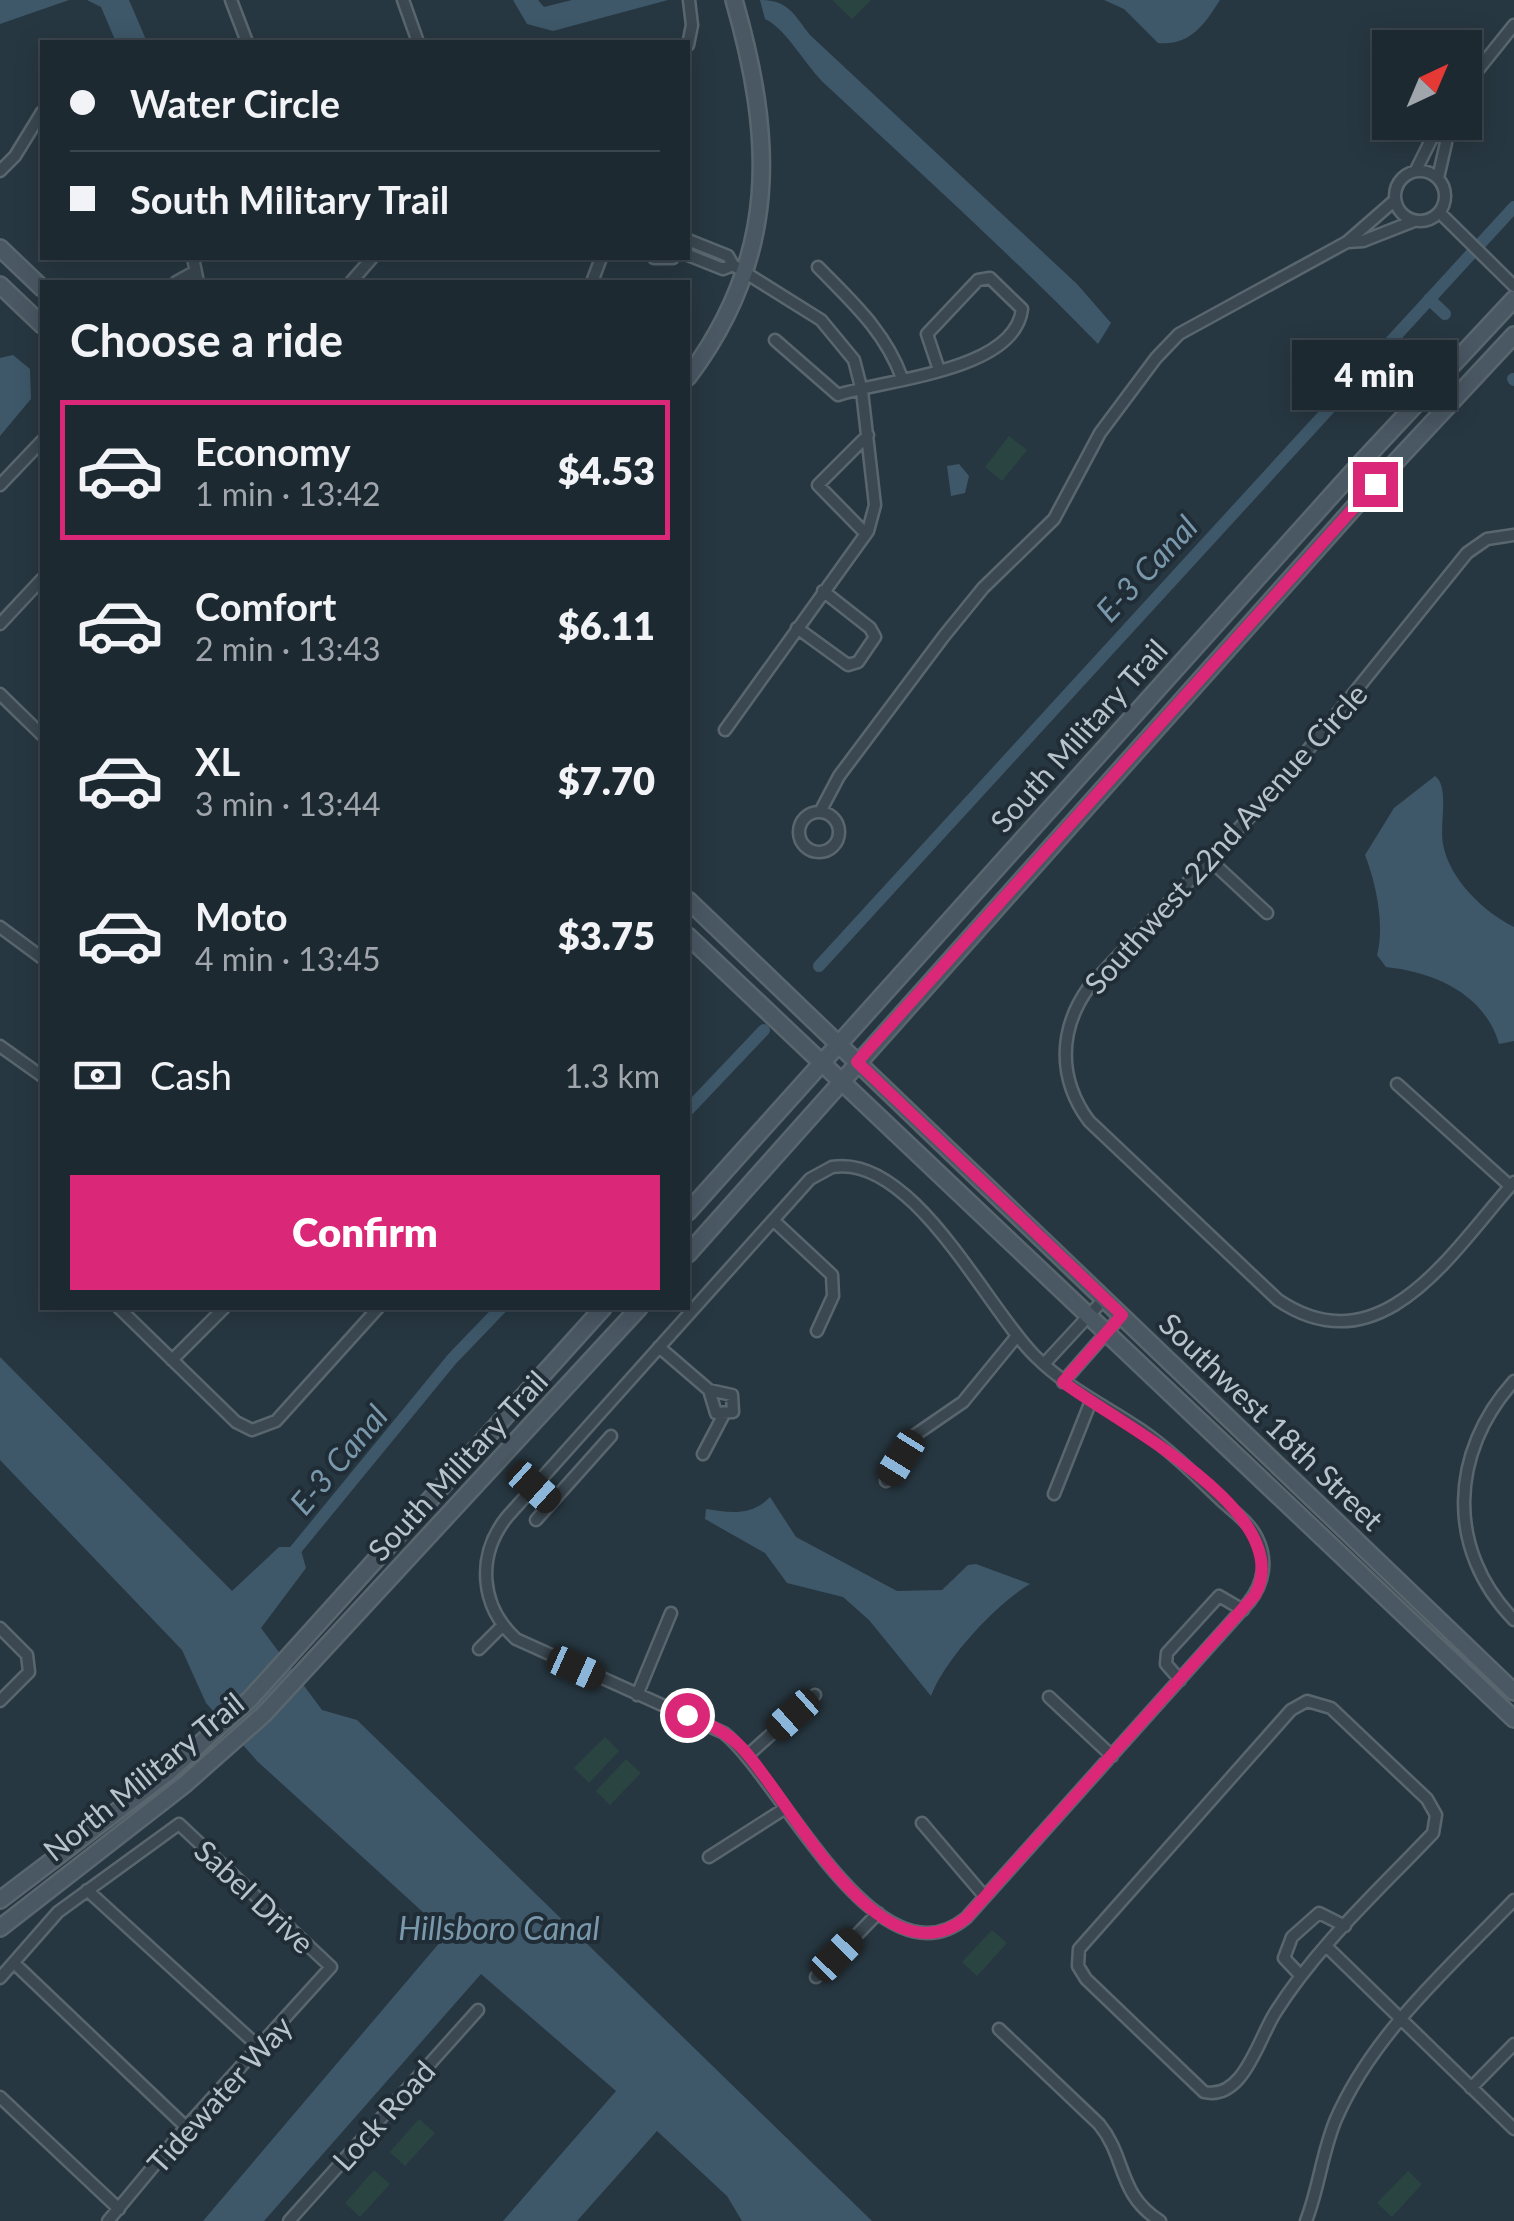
<!DOCTYPE html>
<meta charset="utf-8">
<style>
:root{--surface:#1d2931;--page:#253139;--text:#f1f3f6;--muted:#a0a6ab;--line:#3b454d;--accent:#db2777}
body{margin:0;font-family:Lato,sans-serif;background:var(--page);color:var(--text);height:100vh;display:flex;flex-direction:column;font-size:38px;white-space:nowrap}
*{box-sizing:border-box;margin:0}
p{font-size:32px;color:var(--muted)}
.icon{flex:none;width:55px;height:55px;fill:none;stroke:currentColor;stroke-width:2;stroke-linecap:round;stroke-linejoin:round}
.map{position:relative;flex:1;overflow:hidden}
.sheet{position:absolute;left:40px;top:280px;width:650px;height:1030px;display:flex;flex-direction:column;background:var(--surface);border-radius:0px;box-shadow:0 5px 25px #0003,0 0 0 2px var(--line)}
.sheet>*{flex:none}
.hud{position:absolute;left:40px;top:40px;width:650px;height:220px;border-radius:0px;box-shadow:0 5px 25px #0003,0 0 0 2px var(--line);display:grid;align-content:center;height:220px;padding:0 30px;background:var(--surface)}
.needle{width:65px;rotate:44deg}
.tools{position:absolute;left:1372px;top:30px;display:grid;gap:20px}
.tools a{display:grid;place-items:center;width:110px;height:110px;border-radius:0px;background:var(--surface);box-shadow:0 5px 25px #0003,0 0 0 2px var(--line);font-size:50px}
.end{position:absolute;width:45px;height:45px;margin:-22px;border:12px solid #db2777;background:#fff;box-shadow:0 0 0 5px #fff}
.from{border-radius:50%}
.bubble{position:absolute;height:70px;border-radius:0px;background:var(--surface);box-shadow:0 5px 25px #0003,0 0 0 2px var(--line);font-size:32px;font-weight:800;line-height:70px;text-align:center}
.car{position:absolute;width:30px;height:60px;margin:-30px -15px;border-radius:12px;box-shadow:0 0 8px 2px #0007;background:linear-gradient(#222 24%,#8ab4d8 0 40%,#222 0 76%,#8ab4d8 0 86%,#222 0)}
.hud b{display:flex;align-items:center;gap:35px;height:95px;font-size:38px}
.hud b+b{border-top:2px solid var(--line)}
.hud i{width:25px;height:25px;background:var(--text)}
ul{padding:0;list-style:none}
li{display:flex;align-items:center;gap:30px;height:140px;margin:0 20px 15px;padding:0 10px;border:5px solid transparent;border-radius:0px}
li div{flex:1}
li b{display:block;font-size:38px}
li em{font-style:normal;font-weight:800}
li.on{border-color:var(--accent)}
li>.icon{width:90px;height:90px;stroke-width:1.5}
h2{padding:0 30px;font-size:45px;line-height:120px}
.pay{display:flex;align-items:center;gap:25px;height:110px;padding:0 30px;font-size:38px}
.pay p{margin-inline-start:auto}
.primary-button{display:flex;gap:20px;margin-top:auto;padding:20px 30px}
.primary-button a{flex:1;height:115px;border-radius:0px;background:var(--accent);color:#fff;font-size:40px;font-weight:800;line-height:115px;text-align:center}
.map>svg:first-child{display:block}
</style>
<div class="map">
<svg width="1514" height="2221" viewBox="0 0 1514 2221">
<rect width="100%" height="100%" fill="#273741"/>
<!-- pitch -->
<path fill="#2a4442" d="M 832,0 L 871,0 L 852,19 Z
M 1009,436 L 1027,450 L 1002,481 L 985,467 Z
M 605,1737 L 619,1751 L 589,1783 L 574,1768 Z
M 626,1759 L 641,1773 L 610,1805 L 596,1791 Z
M 992,1930 L 1007,1943 L 977,1976 L 962,1962 Z
M 419,2119 L 435,2133 L 405,2166 L 390,2152 Z
M 374,2170 L 390,2184 L 360,2217 L 345,2203 Z
M 1408,2171 L 1422,2184 L 1392,2217 L 1377,2203 Z"/>
<!-- water -->
<path fill="#3e5869" d="M 0,0 L 69,0 L 0,24 Z
M 87,0 L 129,0 L 147,42 L 116,42 L 101,7 Z
M 513,0 L 538,0 L 544,7 L 572,0 L 668,0 L 553,31 L 527,24 Z
M 760,0 C 789,0 794,15 810,35 L 1077,284 L 1111,323 L 1098,344 C 1011,255 917,170 826,85 C 806,67 786,28 765,19 Z
M 1104,0 L 1220,0 C 1204,25 1190,46 1158,43 L 1124,9 Z
M 13,355 L 30,369 L 31,399 L 0,436 L 0,358 Z
M 959,464 L 969,476 L 965,493 L 951,496 L 947,466 Z
M 1435,776 C 1450,787 1439,825 1443,844 C 1449,879 1484,912 1514,927 L 1514,1041 L 1499,1044 C 1485,994 1434,972 1386,967 L 1377,955 C 1385,925 1376,883 1365,855 L 1394,808 Z
M 0,1357 L 232,1591 L 279,1547 L 300,1547 L 306,1568 L 261,1628 L 322,1710 L 357,1720 L 872,2221 L 742,2221 L 727,2196 L 657,2131 L 577,2221 L 503,2221 L 616,2091 L 481,1974 L 264,2221 L 203,2221 L 447,1934 L 257,1761 L 206,1703 L 182,1650 L 0,1460 Z
M 770,1497 L 796,1537 L 897,1591 L 942,1590 L 968,1565 L 976,1564 L 1030,1584 C 996,1604 945,1659 931,1696 L 869,1620 L 843,1597 L 787,1583 L 765,1553 L 705,1519 L 706,1509 C 730,1513 752,1516 770,1497 Z"/>
<g fill="none" stroke-linecap="round" stroke-linejoin="round">
<!-- canal -->
<path stroke="#3e5869" stroke-width="12" d="M 1429,299 L 1445,314
M 1513,379 L 1514,380
M 819,966 L 1514,207
M 688,1110 L 764,1030
M 288,1559 L 452,1359 L 501,1308"/>
<!-- street casing -->
<g stroke="#59666e" stroke-width="15">
<path id="street" d="M 231,0 L 247,42
M 403,0 L 418,42
M 688,45 L 692,25 L 689,0
M 1465,86 L 1514,25
M 1416,170 L 1440,122
M1395 196a25 25 0 1 1 50 0a25 25 0 1 1-50 0Z
M 0,171 L 15,156 L 42,112
M 1438,178 L 1446,143 L 1445,122
M 1439,212 L 1514,286
M 688,240 L 728,256 L 733,265 L 821,320 L 854,360 L 862,391 L 875,505 L 868,531 L 725,730
M 1348,242 L 1363,241 L 1414,221
M 688,255 L 723,269 L 733,265
M 193,258 L 198,282
M 654,258 L 673,258
M 818,267 C 852,302 885,331 902,378
M 176,282 L 194,272
M 351,282 L 372,258
M 592,282 L 601,258
M 775,340 L 838,395 C 887,379 1015,371 1022,309 L 990,278 L 978,280 L 927,334 L 939,370
M 0,485 L 42,441
M 866,534 L 818,485 L 868,435
M 1514,535 L 1487,539 L 1467,553 L 1278,787 L 1089,987 C 1058,1030 1058,1079 1089,1121 L 1278,1300 C 1382,1370 1453,1250 1514,1182
M 0,624 L 42,579
M 797,628 L 848,665 L 858,662 L 875,637 L 870,628 L 823,591
M 0,694 L 42,735
M799 832a20 20 0 1 1 40 0a20 20 0 1 1-40 0Z
M 820,812 L 839,776 L 944,636 L 983,588 L 1054,519 L 1100,433 L 1156,358 L 1179,334 L 1347,242 L 1395,200
M 1211,861 L 1267,913
M 0,927 L 42,958
M 0,1046 L 42,1076
M 1397,1084 L 1510,1186
M 832,1167 C 913,1153 987,1309 1035,1356 C 1067,1388 1104,1405 1141,1430 C 1170,1450 1195,1475 1221,1500 C 1233,1511 1250,1523 1257,1538 C 1268,1560 1264,1583 1249,1602 L 966,1918 C 877,1991 779,1776 724,1733 L 516,1639 C 480,1606 476,1556 507,1517 L 810,1179 Z
M 773,1220 L 832,1275 L 833,1296 L 817,1331
M 119,1308 L 236,1422 L 252,1430 L 276,1421 L 378,1308
M 659,1347 L 709,1390
M 172,1360 L 224,1308
M 1044,1364 L 1105,1298
M 1514,1381 C 1450,1452 1445,1549 1514,1620
M 1063,1382 L 1122,1315
M 709,1390 L 732,1395 L 733,1412 L 716,1413 Z
M 703,1454 L 723,1416
M 886,1481 L 915,1435 L 963,1402 L 1017,1336
M 1054,1494 L 1091,1401
M 536,1520 L 611,1436
M 0,1628 L 27,1655 L 29,1672 L 0,1701
M 479,1649 L 503,1625
M 1180,1680 L 1166,1664 L 1167,1653 L 1219,1596 L 1243,1610
M 637,1695 L 671,1613
M 1049,1697 L 1112,1756
M 1307,1701 L 1331,1708 L 1427,1799 L 1436,1815 L 1433,1833 C 1379,1890 1317,1946 1275,2013 C 1258,2040 1243,2101 1204,2092 L 1086,1979 L 1078,1966 L 1079,1949 L 1291,1710 Z
M 748,1755 L 815,1695
M 922,1823 L 985,1897
M 709,1857 L 784,1809
M 87,1890 L 260,2048
M 1326,1946 L 1514,2129
M 14,1963 L 186,2127
M 1301,1976 L 1284,1958 L 1292,1937 L 1319,1913 L 1345,1926
M 816,1977 L 878,1913
M 0,1978 L 58,1912 L 179,1824 L 331,1967 L 186,2127 L 108,2221
M 999,2029 L 1099,2124 C 1127,2158 1117,2194 1160,2221
M 1471,2088 L 1514,2044
M 0,2097 L 119,2209
M 289,2221 L 478,2010
M 1306,2221 C 1319,2188 1322,2152 1336,2119 C 1374,2032 1450,1967 1514,1900"/>
</g>
<!-- secondary casing -->
<g stroke="#59666e" stroke-width="20">
<path id="secondary" d="M 0,248 L 42,288
M 0,285 L 42,325
M 688,377 C 779,256 774,139 734,0
M 688,900 L 1514,1692
M 688,936 L 1514,1719
M 688,1212 L 1358,466 L 1514,299
M 688,1254 L 1375,484 L 1514,335
M 0,1900 L 170,1771 L 250,1699 L 603,1308
M 0,1928 L 185,1784 L 264,1714 L 639,1308"/>
</g>
<!-- street -->
<use href="#street" stroke="#3b4851" stroke-width="10"/>
<!-- secondary -->
<use href="#secondary" stroke="#4a5864" stroke-width="15"/>
</g>
<g fill="none" stroke-linecap="round" stroke-linejoin="round">
<!-- route -->
<path stroke="#db2777" stroke-width="12" d="M 687,1715 C 706,1723 725,1731 740,1746 C 788,1793 878,1988 966,1918 L 1255,1595 C 1299,1512 1115,1422 1063,1382 L 1122,1315 L 857,1062 L 1375,484"/>
</g>
<g text-anchor="middle" dominant-baseline="central" stroke-width="8" stroke-linejoin="round" paint-order="stroke">
<!-- street labels -->
<g font-size="30" fill="#b8c3cb" stroke="#202d36">
<text transform="translate(1078 735) rotate(-48)">South Military Trail</text>
<text transform="translate(1225 838) rotate(-48)">Southwest 22nd Avenue Circle</text>
<text transform="translate(1272 1421) rotate(44)">Southwest 18th Street</text>
<text transform="translate(457 1465) rotate(-47)">South Military Trail</text>
<text transform="translate(143 1776) rotate(-39)">North Military Trail</text>
<text transform="translate(255 1896) rotate(43)">Sabel Drive</text>
<text transform="translate(219 2094) rotate(-48)">Tidewater Way</text>
<text transform="translate(383 2115) rotate(-48)">Lock Road</text>
</g>
<!-- water labels -->
<g font-size="32" font-style="italic" fill="#7a98ac" stroke="#202d36">
<text transform="translate(1146 568) rotate(-47)">E-3 Canal</text>
<text transform="translate(338 1459) rotate(-50)">E-3 Canal</text>
<text x="499" y="1927">Hillsboro Canal</text>
</g>
</g>
</svg>
<div class="tools">
<a><svg class="needle" viewBox="-14 -14 28 28"><path d="M0-13l5 13h-10z" fill="#e53935"/><path d="M0 13l5-13h-10z" fill="#a0a6ab"/></svg></a>
</div>
<i class="end from" style="left:687px;top:1715px"></i>
<i class="end" style="left:1375px;top:484px"></i>
<div class="bubble" style="left:1292px;top:340px;width:165px">4 min</div>
<i class="car" style="left:901px;top:1458px;rotate:212deg"></i>
<i class="car" style="left:534px;top:1487px;rotate:132deg"></i>
<i class="car" style="left:576px;top:1668px;rotate:114deg"></i>
<i class="car" style="left:793px;top:1715px;rotate:228deg"></i>
<i class="car" style="left:837px;top:1955px;rotate:44deg"></i>
<div class="hud">
<b><i class="from"></i>Water Circle</b>
<b><i></i>South Military Trail</b>
</div>
<section class="sheet">
<h2>Choose a ride</h2>
<ul>
<li class="on"><svg class="icon" aria-label="car" viewBox="0 0 24 24"><path d="M5 17H2v-5l4-1 3-4h7l3 4 3 1v5h-3M9 17h6M6 11h13"/><circle cx="7" cy="17" r="2"/><circle cx="17" cy="17" r="2"/></svg><div><b>Economy</b><p>1 min · 13:42</p></div><em>$4.53</em></li>
<li><svg class="icon" aria-label="car" viewBox="0 0 24 24"><path d="M5 17H2v-5l4-1 3-4h7l3 4 3 1v5h-3M9 17h6M6 11h13"/><circle cx="7" cy="17" r="2"/><circle cx="17" cy="17" r="2"/></svg><div><b>Comfort</b><p>2 min · 13:43</p></div><em>$6.11</em></li>
<li><svg class="icon" aria-label="car" viewBox="0 0 24 24"><path d="M5 17H2v-5l4-1 3-4h7l3 4 3 1v5h-3M9 17h6M6 11h13"/><circle cx="7" cy="17" r="2"/><circle cx="17" cy="17" r="2"/></svg><div><b>XL</b><p>3 min · 13:44</p></div><em>$7.70</em></li>
<li><svg class="icon" aria-label="car" viewBox="0 0 24 24"><path d="M5 17H2v-5l4-1 3-4h7l3 4 3 1v5h-3M9 17h6M6 11h13"/><circle cx="7" cy="17" r="2"/><circle cx="17" cy="17" r="2"/></svg><div><b>Moto</b><p>4 min · 13:45</p></div><em>$3.75</em></li>
</ul>
<div class="pay"><svg class="icon" aria-label="cash" viewBox="0 0 24 24"><path d="M3 7h18v10H3z"/><circle cx="12" cy="12" r="2"/></svg>Cash<p>1.3 km</p></div>
<div class="primary-button"><a>Confirm</a></div>
</section>
</div>
